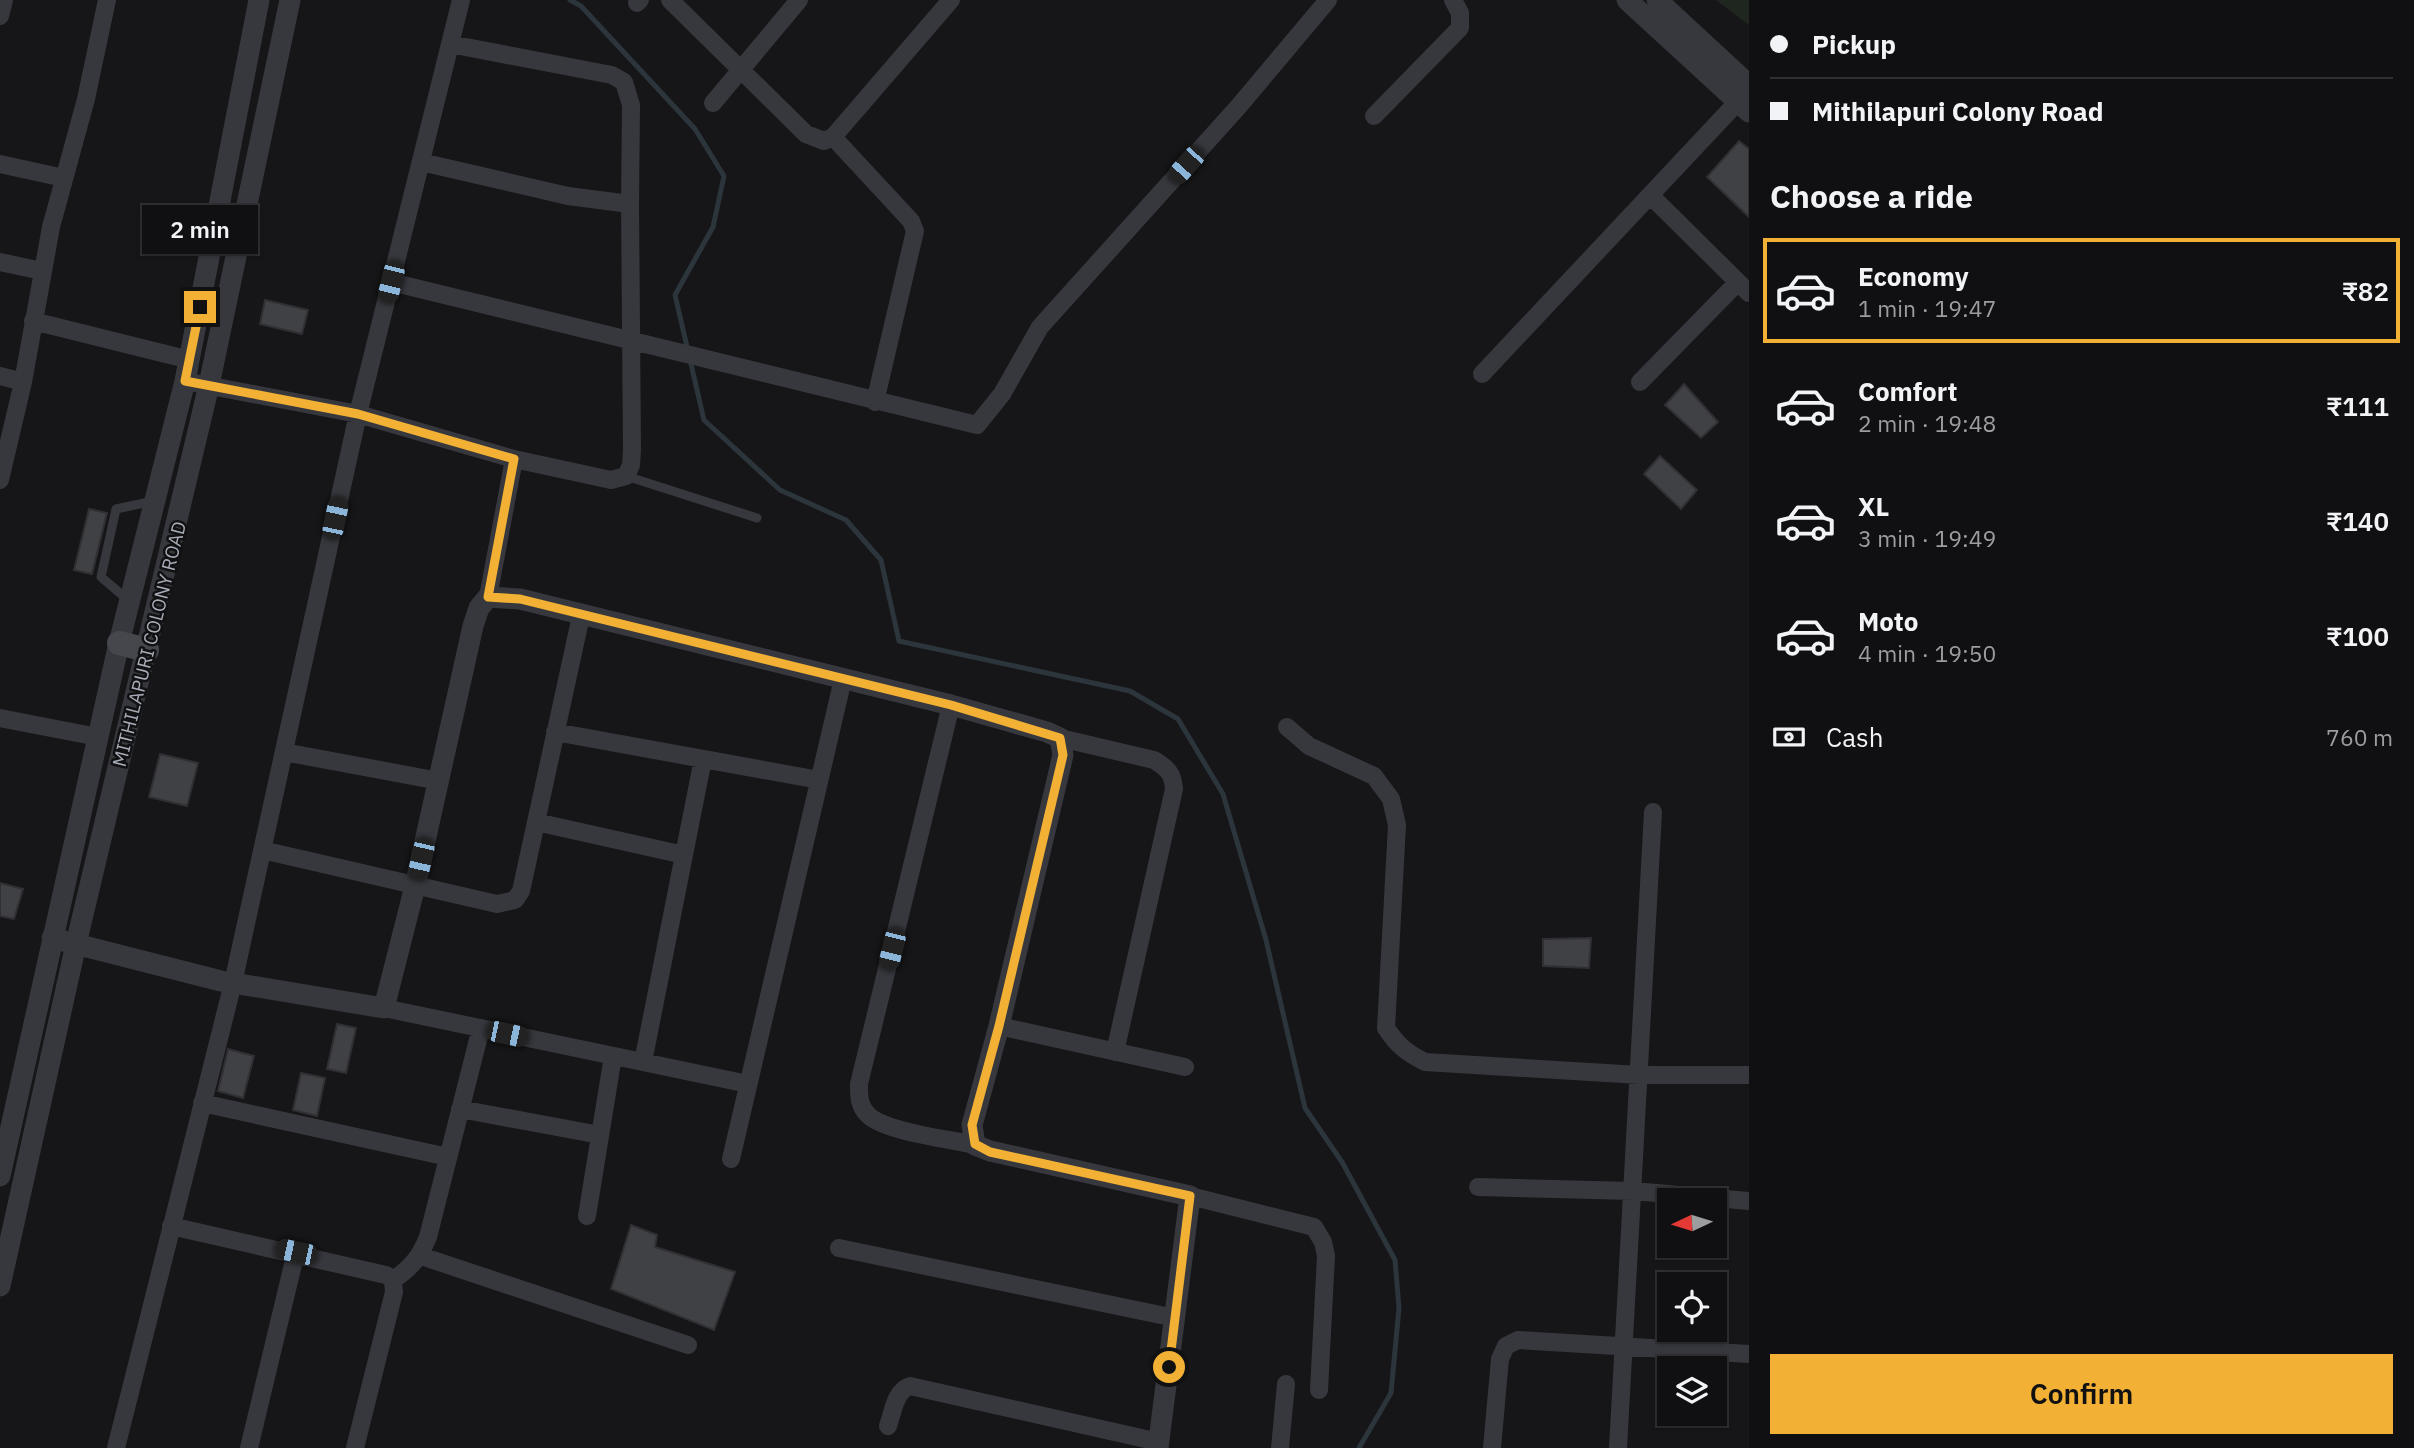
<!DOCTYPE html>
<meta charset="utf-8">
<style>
:root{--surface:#101012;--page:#19191b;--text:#f1f3f6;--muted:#9c9d9f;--line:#303032;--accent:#f2b134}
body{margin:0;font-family:"IBM Plex Sans",sans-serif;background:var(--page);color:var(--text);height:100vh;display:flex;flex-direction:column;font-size:26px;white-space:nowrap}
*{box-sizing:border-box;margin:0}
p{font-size:23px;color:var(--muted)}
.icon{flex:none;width:38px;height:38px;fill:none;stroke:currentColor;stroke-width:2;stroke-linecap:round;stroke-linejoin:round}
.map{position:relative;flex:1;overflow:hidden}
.panel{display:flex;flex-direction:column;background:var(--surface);width:665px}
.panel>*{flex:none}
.guide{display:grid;align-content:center;height:154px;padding:0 21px;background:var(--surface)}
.needle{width:46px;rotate:266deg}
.buttons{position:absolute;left:1657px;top:1188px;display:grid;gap:14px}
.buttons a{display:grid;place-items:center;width:70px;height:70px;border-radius:0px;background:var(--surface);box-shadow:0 2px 5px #0004,0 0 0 2px var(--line);font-size:35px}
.end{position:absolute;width:32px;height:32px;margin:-16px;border:9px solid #f2b134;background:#111;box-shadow:0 0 0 4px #111}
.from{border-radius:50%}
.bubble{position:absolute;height:49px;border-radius:0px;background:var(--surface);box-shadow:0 2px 5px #0004,0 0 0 2px var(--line);font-size:23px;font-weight:600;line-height:49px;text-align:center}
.car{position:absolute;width:21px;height:42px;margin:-21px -10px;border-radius:9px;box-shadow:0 0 5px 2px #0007;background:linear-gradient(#222 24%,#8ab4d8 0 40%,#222 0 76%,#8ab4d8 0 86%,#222 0)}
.guide b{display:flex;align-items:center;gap:24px;height:66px;font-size:26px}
.guide b+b{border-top:2px solid var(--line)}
.guide i{width:18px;height:18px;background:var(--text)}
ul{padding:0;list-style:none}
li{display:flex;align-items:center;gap:21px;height:105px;margin:0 14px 10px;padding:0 7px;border:4px solid transparent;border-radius:0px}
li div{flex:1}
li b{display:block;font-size:26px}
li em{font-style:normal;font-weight:600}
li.active{border-color:var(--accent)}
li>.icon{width:63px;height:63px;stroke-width:1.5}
h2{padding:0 21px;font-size:32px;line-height:84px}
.pay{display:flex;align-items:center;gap:18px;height:77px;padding:0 21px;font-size:26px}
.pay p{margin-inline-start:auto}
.action{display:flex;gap:14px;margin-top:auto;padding:14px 21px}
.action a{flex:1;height:80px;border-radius:0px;background:var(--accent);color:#111;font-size:28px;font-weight:600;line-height:80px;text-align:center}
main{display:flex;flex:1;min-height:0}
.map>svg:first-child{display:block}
</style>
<main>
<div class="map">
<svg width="1749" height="1448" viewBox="0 0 1749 1448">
<rect width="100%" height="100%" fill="#161618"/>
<!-- grass -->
<path fill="#1e261f" d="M 1716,0 L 1749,0 L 1749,25 Z"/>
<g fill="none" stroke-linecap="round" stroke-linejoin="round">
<!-- stream -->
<path stroke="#2c353c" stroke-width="5" d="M 570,0 L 581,6 L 695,129 L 724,176 L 713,227 L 675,295 L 704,420 L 780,490 L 846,520 L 881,560 L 899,641 L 1130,691 L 1178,719 L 1223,794 L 1266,940 L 1305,1108 L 1342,1162 L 1395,1260 L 1399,1308 L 1391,1393 L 1359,1448"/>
</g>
<!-- building -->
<path fill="#404145" stroke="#303034" stroke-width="2" d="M 1739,141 L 1749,149 L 1749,217 L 1707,177 Z
M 265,300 L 308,310 L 302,334 L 260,324 Z
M 1684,384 L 1718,422 L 1701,438 L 1665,405 Z
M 1660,456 L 1697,490 L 1681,509 L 1644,474 Z
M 89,509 L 107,513 L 92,574 L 74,570 Z
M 160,754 L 198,763 L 187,806 L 149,797 Z
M 0,883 L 23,889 L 14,919 L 0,916 Z
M 1591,938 L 1589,968 L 1543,966 L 1543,939 Z
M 337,1024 L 356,1028 L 346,1073 L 327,1069 Z
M 228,1049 L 254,1056 L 243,1098 L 218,1091 Z
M 301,1073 L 325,1078 L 317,1116 L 293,1110 Z
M 631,1225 L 657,1235 L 655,1247 L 735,1272 L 714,1330 L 611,1289 Z"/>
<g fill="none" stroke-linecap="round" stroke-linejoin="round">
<!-- service -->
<path stroke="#37383d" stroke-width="9" d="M 626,476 L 757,518
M 128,600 L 101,577 L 116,509 L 154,501"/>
<!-- minor -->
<path stroke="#37383d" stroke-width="18" d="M 670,0 L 806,134 L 824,141 L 833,137 L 951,0
M 637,3 L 640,0
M 0,16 L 4,0
M 450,44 L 612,75 L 624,82 L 631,105 L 630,204
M 713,103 L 799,0
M 1374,116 L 1460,28 L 1460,13 L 1453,0
M 833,137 L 911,221 L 915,231 L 875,402
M 0,164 L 64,178
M 1651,196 L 1749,293
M 0,262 L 42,271
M 391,282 L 977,425 L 1002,394 L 1040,327 L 1239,106 L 1328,0
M 33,321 L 190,360
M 1482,374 L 1747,92
M 0,376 L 23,382
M 185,381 L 358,414 L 514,459 L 611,480 L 626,476 L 631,465 L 632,450 L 630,204 L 568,196 L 421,162
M 1640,382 L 1738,282
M 0,480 L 23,382 L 51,227 L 86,99 L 107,0
M 488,597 L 514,459
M 951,705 L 859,1084 C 859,1097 859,1106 868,1115 C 886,1132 949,1139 975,1145
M 0,718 L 98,737
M 1287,727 L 1309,746 L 1374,776 L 1391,799 L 1397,825 L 1386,1028 C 1397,1045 1407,1053 1425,1062 L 1639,1075 L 1749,1075
M 555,732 L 819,780
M 1060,738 L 1154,760 C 1167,768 1173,773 1174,789 L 1115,1052
M 284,752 L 439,781
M 536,822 L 684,855
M 262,850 L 497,904 L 515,900 L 521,891 L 581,616
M 384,1008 L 748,1084
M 999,1026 L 1185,1067
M 643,1062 L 703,759
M 202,1103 L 448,1157
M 460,1109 L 600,1135
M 731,1159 L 843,679
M 1478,1187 L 1633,1191 L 1749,1201
M 1190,1196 L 1314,1227 L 1323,1242 L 1326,1256 L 1319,1390
M 587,1216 L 613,1056
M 171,1226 L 386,1275 L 393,1280 L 394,1292 L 355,1448
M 839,1248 L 1175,1318
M 421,1256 L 688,1345
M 393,1280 C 411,1268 420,1257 428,1237 L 481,1028
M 888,1426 C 893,1412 895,1391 910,1386 L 1159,1442
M 116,1448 L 233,983 L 358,414 L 461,0
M 249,1448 L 296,1252
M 1280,1448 L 1286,1384
M 1492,1448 L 1500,1359 L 1506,1346 L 1518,1340 L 1749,1354
M 1618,1448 L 1653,812"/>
<!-- tertiary -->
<path stroke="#37383d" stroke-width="21" d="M 1627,0 L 1749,112
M 1657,0 L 1749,85
M 52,938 L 221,981 L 384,1008 L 415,886 L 473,626 L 479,608 L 488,597 L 520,599 L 951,705 L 1047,732 L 1060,738 L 1063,755 L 999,1026 L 972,1125 L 975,1145 L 990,1151 L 1190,1196 L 1158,1448
M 0,1176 L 119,643 L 185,381 L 259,0
M 0,1286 L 76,944 L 209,385 L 290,0"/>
<!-- secondary -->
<path stroke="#45474d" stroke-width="24" d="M 119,643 L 147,650"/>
</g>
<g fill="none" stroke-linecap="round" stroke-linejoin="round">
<!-- route -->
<path stroke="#f2b134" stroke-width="9" d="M 200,307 L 185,381 L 358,414 L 514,459 L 488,597 L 520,599 L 951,705 L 1060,738 L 1063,755 L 999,1026 L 972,1125 L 975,1144 L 990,1152 L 1190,1196 L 1169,1367"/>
</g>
<g text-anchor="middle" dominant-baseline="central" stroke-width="5" stroke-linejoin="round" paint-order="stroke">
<!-- street labels -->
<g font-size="19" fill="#a8adb8" stroke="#111113">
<text transform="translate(149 644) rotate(-76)">MITHILAPURI COLONY ROAD</text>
</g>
</g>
</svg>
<div class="buttons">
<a><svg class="needle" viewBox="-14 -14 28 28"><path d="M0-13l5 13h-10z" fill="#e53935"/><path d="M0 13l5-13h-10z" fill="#9c9d9f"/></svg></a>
<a><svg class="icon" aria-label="locate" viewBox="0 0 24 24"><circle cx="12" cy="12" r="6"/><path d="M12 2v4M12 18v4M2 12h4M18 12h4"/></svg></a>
<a><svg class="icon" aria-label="layers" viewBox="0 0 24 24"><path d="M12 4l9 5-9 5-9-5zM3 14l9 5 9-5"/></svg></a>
</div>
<i class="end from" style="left:1169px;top:1367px"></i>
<i class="end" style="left:200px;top:307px"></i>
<div class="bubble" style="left:142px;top:205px;width:116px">2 min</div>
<i class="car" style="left:1186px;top:165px;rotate:222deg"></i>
<i class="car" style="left:391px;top:282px;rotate:194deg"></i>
<i class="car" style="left:335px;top:518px;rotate:12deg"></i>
<i class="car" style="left:421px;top:859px;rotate:193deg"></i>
<i class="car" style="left:892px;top:949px;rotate:194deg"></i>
<i class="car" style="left:507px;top:1034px;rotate:102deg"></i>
<i class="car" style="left:296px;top:1252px;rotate:282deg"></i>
</div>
<section class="panel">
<div class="guide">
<b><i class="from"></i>Pickup</b>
<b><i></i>Mithilapuri Colony Road</b>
</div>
<h2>Choose a ride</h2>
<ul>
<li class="active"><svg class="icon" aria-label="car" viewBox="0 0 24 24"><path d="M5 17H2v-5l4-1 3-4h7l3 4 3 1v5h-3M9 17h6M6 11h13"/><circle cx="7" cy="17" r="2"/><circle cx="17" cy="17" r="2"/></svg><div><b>Economy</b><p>1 min · 19:47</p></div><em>₹82</em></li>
<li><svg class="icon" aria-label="car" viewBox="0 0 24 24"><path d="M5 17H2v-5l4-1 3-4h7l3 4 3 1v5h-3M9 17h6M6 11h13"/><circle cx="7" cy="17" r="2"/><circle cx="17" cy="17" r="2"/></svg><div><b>Comfort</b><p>2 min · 19:48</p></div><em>₹111</em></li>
<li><svg class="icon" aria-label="car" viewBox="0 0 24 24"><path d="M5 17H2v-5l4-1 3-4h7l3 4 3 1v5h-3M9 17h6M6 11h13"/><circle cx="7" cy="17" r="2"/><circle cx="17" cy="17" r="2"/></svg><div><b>XL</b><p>3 min · 19:49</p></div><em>₹140</em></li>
<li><svg class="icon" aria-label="car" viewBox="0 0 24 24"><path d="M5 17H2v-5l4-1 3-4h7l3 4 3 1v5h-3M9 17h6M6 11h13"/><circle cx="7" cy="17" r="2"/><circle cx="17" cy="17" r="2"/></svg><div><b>Moto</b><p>4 min · 19:50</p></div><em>₹100</em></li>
</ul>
<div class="pay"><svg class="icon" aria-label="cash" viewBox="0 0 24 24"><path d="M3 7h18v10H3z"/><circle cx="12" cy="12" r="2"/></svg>Cash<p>760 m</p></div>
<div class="action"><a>Confirm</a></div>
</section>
</main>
